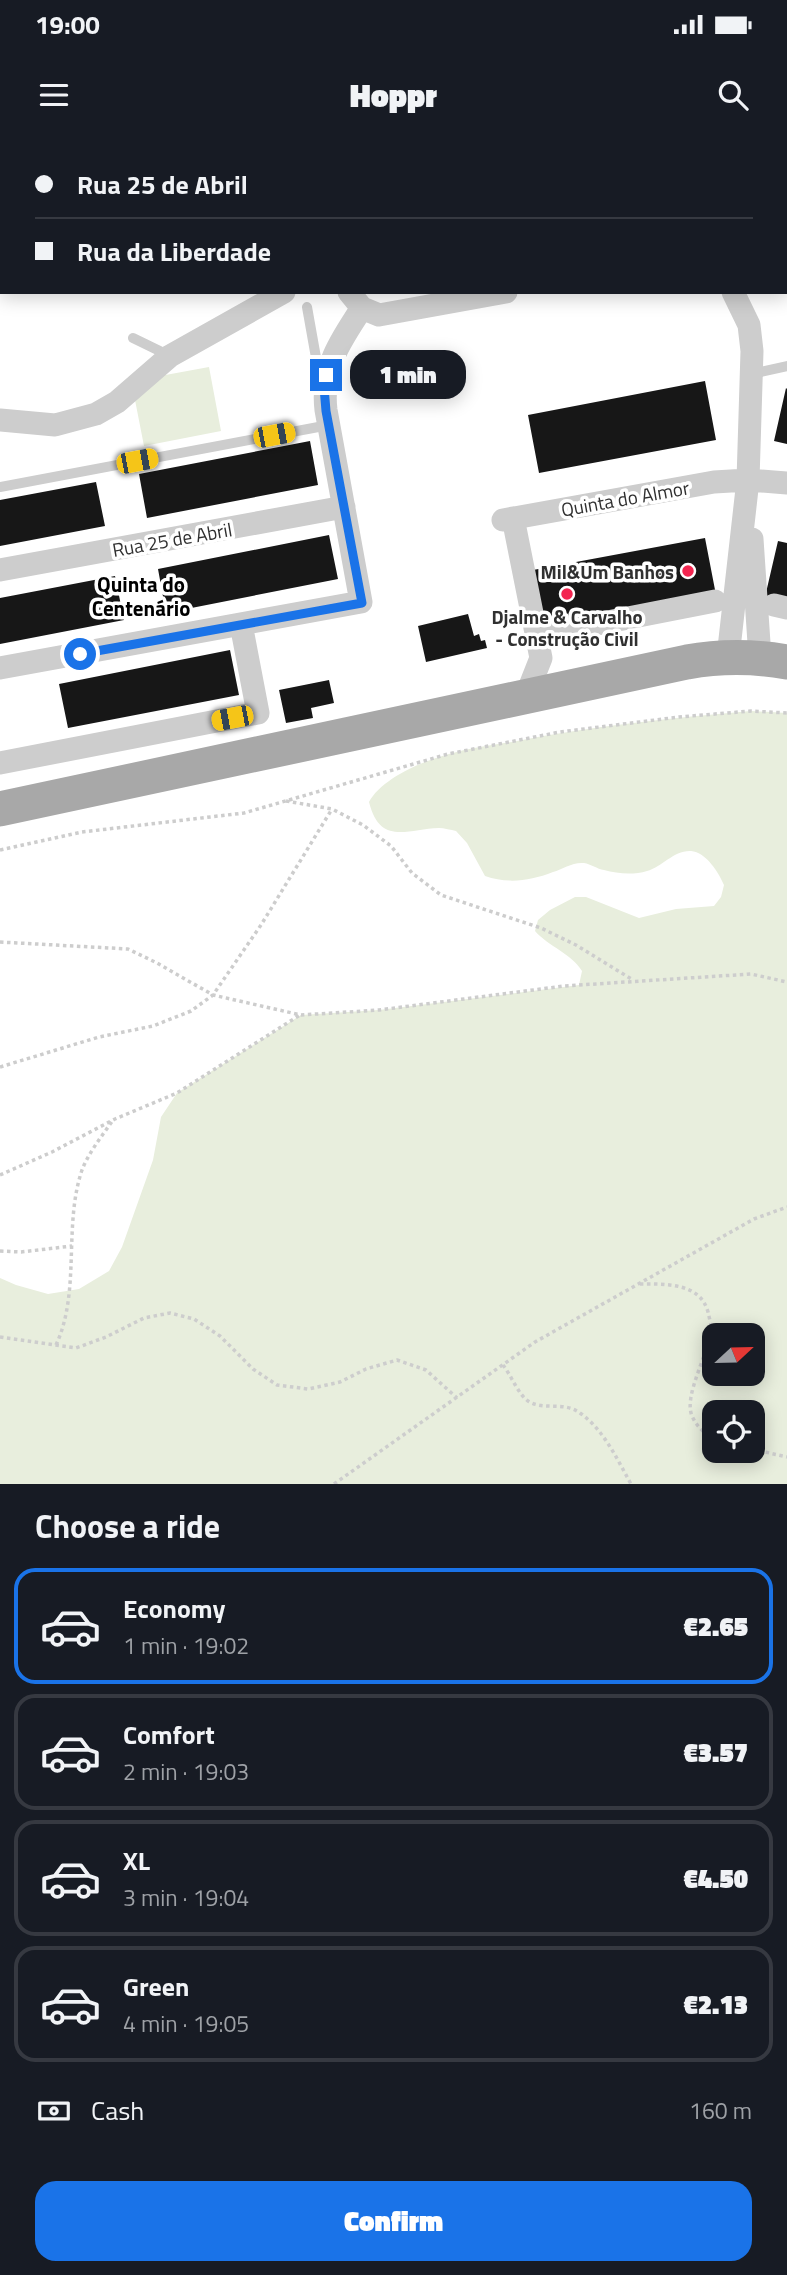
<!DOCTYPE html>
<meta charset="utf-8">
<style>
:root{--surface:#171b24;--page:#242831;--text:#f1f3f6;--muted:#9ea1a6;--line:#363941;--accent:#1a73e8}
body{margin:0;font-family:"Titillium Web",sans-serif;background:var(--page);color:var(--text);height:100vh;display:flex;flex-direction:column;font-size:26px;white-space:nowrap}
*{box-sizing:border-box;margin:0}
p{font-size:23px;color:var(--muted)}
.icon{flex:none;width:38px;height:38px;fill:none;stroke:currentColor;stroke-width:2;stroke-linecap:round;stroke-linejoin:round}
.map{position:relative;height:1344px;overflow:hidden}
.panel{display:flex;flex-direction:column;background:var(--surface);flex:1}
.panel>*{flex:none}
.top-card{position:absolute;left:0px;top:0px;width:788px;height:154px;box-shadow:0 4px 18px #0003;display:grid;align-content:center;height:154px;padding:0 35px;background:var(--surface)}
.needle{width:46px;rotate:68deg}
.tools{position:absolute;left:702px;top:1183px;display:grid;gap:14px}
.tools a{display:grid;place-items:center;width:63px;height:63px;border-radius:14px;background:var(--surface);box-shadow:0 4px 18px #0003;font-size:35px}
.end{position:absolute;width:32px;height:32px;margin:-16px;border:9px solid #1a73e8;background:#fff;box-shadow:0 0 0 4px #fff}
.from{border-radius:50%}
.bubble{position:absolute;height:49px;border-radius:21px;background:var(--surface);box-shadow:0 4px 18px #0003;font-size:23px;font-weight:800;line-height:49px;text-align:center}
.car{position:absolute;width:21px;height:42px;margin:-21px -10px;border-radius:9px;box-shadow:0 0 5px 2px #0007;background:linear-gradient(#f5c518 24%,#345 0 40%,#f5c518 0 76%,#345 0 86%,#f5c518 0)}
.top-card b{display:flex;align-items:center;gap:24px;height:66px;font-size:26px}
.top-card b+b{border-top:2px solid var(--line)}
.top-card i{width:18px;height:18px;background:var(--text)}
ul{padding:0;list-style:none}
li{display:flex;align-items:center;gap:21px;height:116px;margin:0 14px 10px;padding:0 21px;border:4px solid var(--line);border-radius:21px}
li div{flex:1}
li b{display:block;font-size:26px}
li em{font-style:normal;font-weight:800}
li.current{border-color:var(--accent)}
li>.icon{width:63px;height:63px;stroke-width:1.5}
h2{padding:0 35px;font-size:32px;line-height:84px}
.pay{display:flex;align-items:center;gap:18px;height:77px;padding:0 35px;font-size:26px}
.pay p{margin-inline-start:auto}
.action{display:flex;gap:14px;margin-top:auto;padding:14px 35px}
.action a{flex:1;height:80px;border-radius:21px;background:var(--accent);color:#fff;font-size:28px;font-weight:800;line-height:80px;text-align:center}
.status{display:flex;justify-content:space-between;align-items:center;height:49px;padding:0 35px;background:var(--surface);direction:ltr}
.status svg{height:19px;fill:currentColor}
header{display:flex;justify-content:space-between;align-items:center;height:91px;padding:0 35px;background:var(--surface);font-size:32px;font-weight:800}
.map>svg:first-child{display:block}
</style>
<div class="status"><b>19:00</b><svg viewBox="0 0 49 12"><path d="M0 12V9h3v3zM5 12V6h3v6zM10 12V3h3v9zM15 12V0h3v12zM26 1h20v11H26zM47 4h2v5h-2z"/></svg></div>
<header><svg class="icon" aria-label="menu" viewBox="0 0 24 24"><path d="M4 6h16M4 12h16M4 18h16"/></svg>Hoppr<svg class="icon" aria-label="search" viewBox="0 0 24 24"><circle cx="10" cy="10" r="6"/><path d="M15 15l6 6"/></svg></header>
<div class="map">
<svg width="787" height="1344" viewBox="0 0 787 1344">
<rect width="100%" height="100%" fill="#fff"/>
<!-- green -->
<path fill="#e8eedd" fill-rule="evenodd" d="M 209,227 L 221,291 L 144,306 L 135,260 L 160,236 Z
M 751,571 L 787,573 L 787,1344 L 0,1344 L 0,1138 L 16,1145 L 48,1154 L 79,1149 L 109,1131 L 122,1107 L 153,1020 L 161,977 L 177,953 L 301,875 L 379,870 L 579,845 L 582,831 C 571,813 549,807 535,791 L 538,780 L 550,770 L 575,757 L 586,757 L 639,778 L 676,769 L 714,766 L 721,757 L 724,745 C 719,733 706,712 691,711 C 674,710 662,727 647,731 C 634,735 618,734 604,730 C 597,729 591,724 584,723 C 572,722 563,729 553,732 C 530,741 508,744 485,736 L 467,703 L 456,691 C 451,690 444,688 439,688 C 407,689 380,706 369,662 C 382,638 423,621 449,614 C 470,608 492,605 512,602 C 591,586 671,578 751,571 ZM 752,1195 L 752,1234 L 714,1234 L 714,1195 ZM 752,1272 L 752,1311 L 714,1311 L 714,1272 Z"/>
<!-- building -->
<path fill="#171717" d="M 705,241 L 716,300 L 539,333 L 528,275 Z
M 786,248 L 787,249 L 787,304 L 774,301 Z
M 310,301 L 318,345 L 147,378 L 139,334 Z
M 96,342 L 105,386 L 0,406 L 0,360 Z
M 329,395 L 338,439 L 166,473 L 158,429 Z
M 705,398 L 716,455 L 544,488 L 533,430 Z
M 778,401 L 787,403 L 787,462 L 765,457 Z
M 115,436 L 124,480 L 0,504 L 0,458 Z
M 468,474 L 474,496 L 479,494 L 481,501 L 485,500 L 487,508 L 426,522 L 418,486 Z
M 230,510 L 239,555 L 68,588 L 59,544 Z
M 329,540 L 334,563 L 311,568 L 313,578 L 286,583 L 279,550 Z"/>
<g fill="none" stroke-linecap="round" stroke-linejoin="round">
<!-- path -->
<path stroke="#cdcdcd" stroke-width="3.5" stroke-dasharray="3.5 3.5" stroke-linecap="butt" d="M 286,661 L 332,669 L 363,685 L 391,706 L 412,733 L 441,755 L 541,788 L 576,805 L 633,840
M 0,710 L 82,692 L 244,673 L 448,614 L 560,592 L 679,577 L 751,571 L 787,573
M 0,802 L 128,809 L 157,823 L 213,855 L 301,875 L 379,870 L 564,846 L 751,834 L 787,842
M 0,927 L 99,897 L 153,886 L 191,871 L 213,855 L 261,785 L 332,669
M 0,1035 L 52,1012 L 115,979 L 177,953 L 300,875
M 0,1111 L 21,1112 L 72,1106
M 640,1144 C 664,1144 700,1142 708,1172 C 709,1177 711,1183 711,1188 C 710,1212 683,1255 692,1276 C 697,1287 705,1294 714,1299
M 0,1197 L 76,1208 L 106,1197 L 144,1178 L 170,1173 L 194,1179 L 220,1196 L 253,1229 L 277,1245 L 308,1249 L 340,1242 L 366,1229 L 397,1220 L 426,1230 L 457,1258
M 56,1205 C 81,1151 63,1086 82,1030 C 89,1012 102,996 113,980
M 503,1225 C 511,1235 518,1254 528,1261 C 544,1271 564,1261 580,1273 C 604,1290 617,1319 631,1344
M 752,1309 L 787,1317
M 334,1344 L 535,1202 L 754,1079 L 787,1067"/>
<!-- service -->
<path stroke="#cdcdcd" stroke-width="10" d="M 468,0 L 468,2
M 307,167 L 320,240
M 133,198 L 170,216
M 752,234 L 787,226
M 0,347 L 329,285"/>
<!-- minor -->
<path stroke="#cdcdcd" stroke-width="23" d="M 770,2 L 773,0
M 349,152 L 362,168 L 379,175 L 506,152
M 0,280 L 55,285 L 96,274 L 117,262 L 170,216 L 284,152
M 513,378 L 541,518 L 526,556
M 503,380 L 714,342 L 748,340 L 787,343
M 752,399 L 760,518
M 0,430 L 344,367
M 774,465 L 787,468
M 536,496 L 715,461
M 728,517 L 748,340 L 752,211 L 749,185 L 733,152
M 0,528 L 361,462 L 326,270 C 321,229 340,201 362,168
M 0,623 L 258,573 L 241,484"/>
<!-- primary -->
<path stroke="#a8a8a8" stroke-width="35" d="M 0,669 L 687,522 C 720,516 753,516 787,522"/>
</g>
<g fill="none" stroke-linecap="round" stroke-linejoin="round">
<!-- route -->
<path stroke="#1a73e8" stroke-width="9" d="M 80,514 L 362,463 L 326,271 L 324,247 L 326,235"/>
</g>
<!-- markers -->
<g fill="#f32650" stroke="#fff" stroke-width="2.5">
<circle cx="688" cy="431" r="7"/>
<circle cx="567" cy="454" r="7"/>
</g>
<g text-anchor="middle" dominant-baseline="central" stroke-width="7" stroke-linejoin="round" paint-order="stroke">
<!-- street labels -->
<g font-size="19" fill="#303030" stroke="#fff">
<text transform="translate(625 358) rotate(-10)">Quinta do Almor</text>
<text transform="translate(172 399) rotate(-10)">Rua 25 de Abril</text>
</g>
<!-- poi labels -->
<g font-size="19" font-weight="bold" fill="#303030" stroke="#fff" text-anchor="end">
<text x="674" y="431">Mil&amp;Um Banhos</text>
<text x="567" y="476" text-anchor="middle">Djalme &amp; Carvalho<tspan x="567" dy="22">- Construção Civil</tspan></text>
</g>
<!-- neighbourhood labels -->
<g font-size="21" font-weight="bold" fill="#000" stroke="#fff">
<text x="141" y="444">Quinta do<tspan x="141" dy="24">Centenário</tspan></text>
</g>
</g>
</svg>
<div class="tools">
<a><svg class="needle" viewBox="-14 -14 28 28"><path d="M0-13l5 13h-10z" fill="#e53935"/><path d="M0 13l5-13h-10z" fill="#9ea1a6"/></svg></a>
<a><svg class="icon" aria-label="locate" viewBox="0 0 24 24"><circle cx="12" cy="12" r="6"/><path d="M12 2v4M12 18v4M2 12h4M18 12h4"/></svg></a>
</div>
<i class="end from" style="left:80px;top:514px"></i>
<i class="end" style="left:326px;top:235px"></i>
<div class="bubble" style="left:350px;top:210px;width:116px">1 min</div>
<i class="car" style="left:274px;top:295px;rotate:79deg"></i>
<i class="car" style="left:137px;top:321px;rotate:79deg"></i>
<i class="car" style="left:232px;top:578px;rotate:259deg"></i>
<div class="top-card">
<b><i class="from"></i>Rua 25 de Abril</b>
<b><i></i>Rua da Liberdade</b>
</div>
</div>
<section class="panel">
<h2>Choose a ride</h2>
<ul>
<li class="current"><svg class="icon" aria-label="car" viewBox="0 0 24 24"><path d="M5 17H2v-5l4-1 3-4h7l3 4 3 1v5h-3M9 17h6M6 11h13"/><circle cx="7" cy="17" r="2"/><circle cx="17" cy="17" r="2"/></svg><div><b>Economy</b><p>1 min · 19:02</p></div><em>€2.65</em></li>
<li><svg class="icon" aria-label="car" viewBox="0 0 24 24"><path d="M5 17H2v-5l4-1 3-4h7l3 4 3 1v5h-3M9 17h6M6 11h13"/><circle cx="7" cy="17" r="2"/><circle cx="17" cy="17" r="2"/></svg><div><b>Comfort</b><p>2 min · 19:03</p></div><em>€3.57</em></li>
<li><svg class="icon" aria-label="car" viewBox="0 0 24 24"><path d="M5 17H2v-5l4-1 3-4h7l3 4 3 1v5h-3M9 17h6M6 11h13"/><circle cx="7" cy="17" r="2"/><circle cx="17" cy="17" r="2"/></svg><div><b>XL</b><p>3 min · 19:04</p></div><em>€4.50</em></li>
<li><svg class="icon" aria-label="car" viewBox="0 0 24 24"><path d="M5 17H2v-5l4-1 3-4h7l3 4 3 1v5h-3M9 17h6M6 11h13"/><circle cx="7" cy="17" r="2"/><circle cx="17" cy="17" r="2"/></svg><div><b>Green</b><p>4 min · 19:05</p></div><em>€2.13</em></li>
</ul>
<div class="pay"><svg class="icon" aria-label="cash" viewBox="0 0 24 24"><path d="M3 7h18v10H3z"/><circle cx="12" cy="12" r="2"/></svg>Cash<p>160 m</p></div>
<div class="action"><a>Confirm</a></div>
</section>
